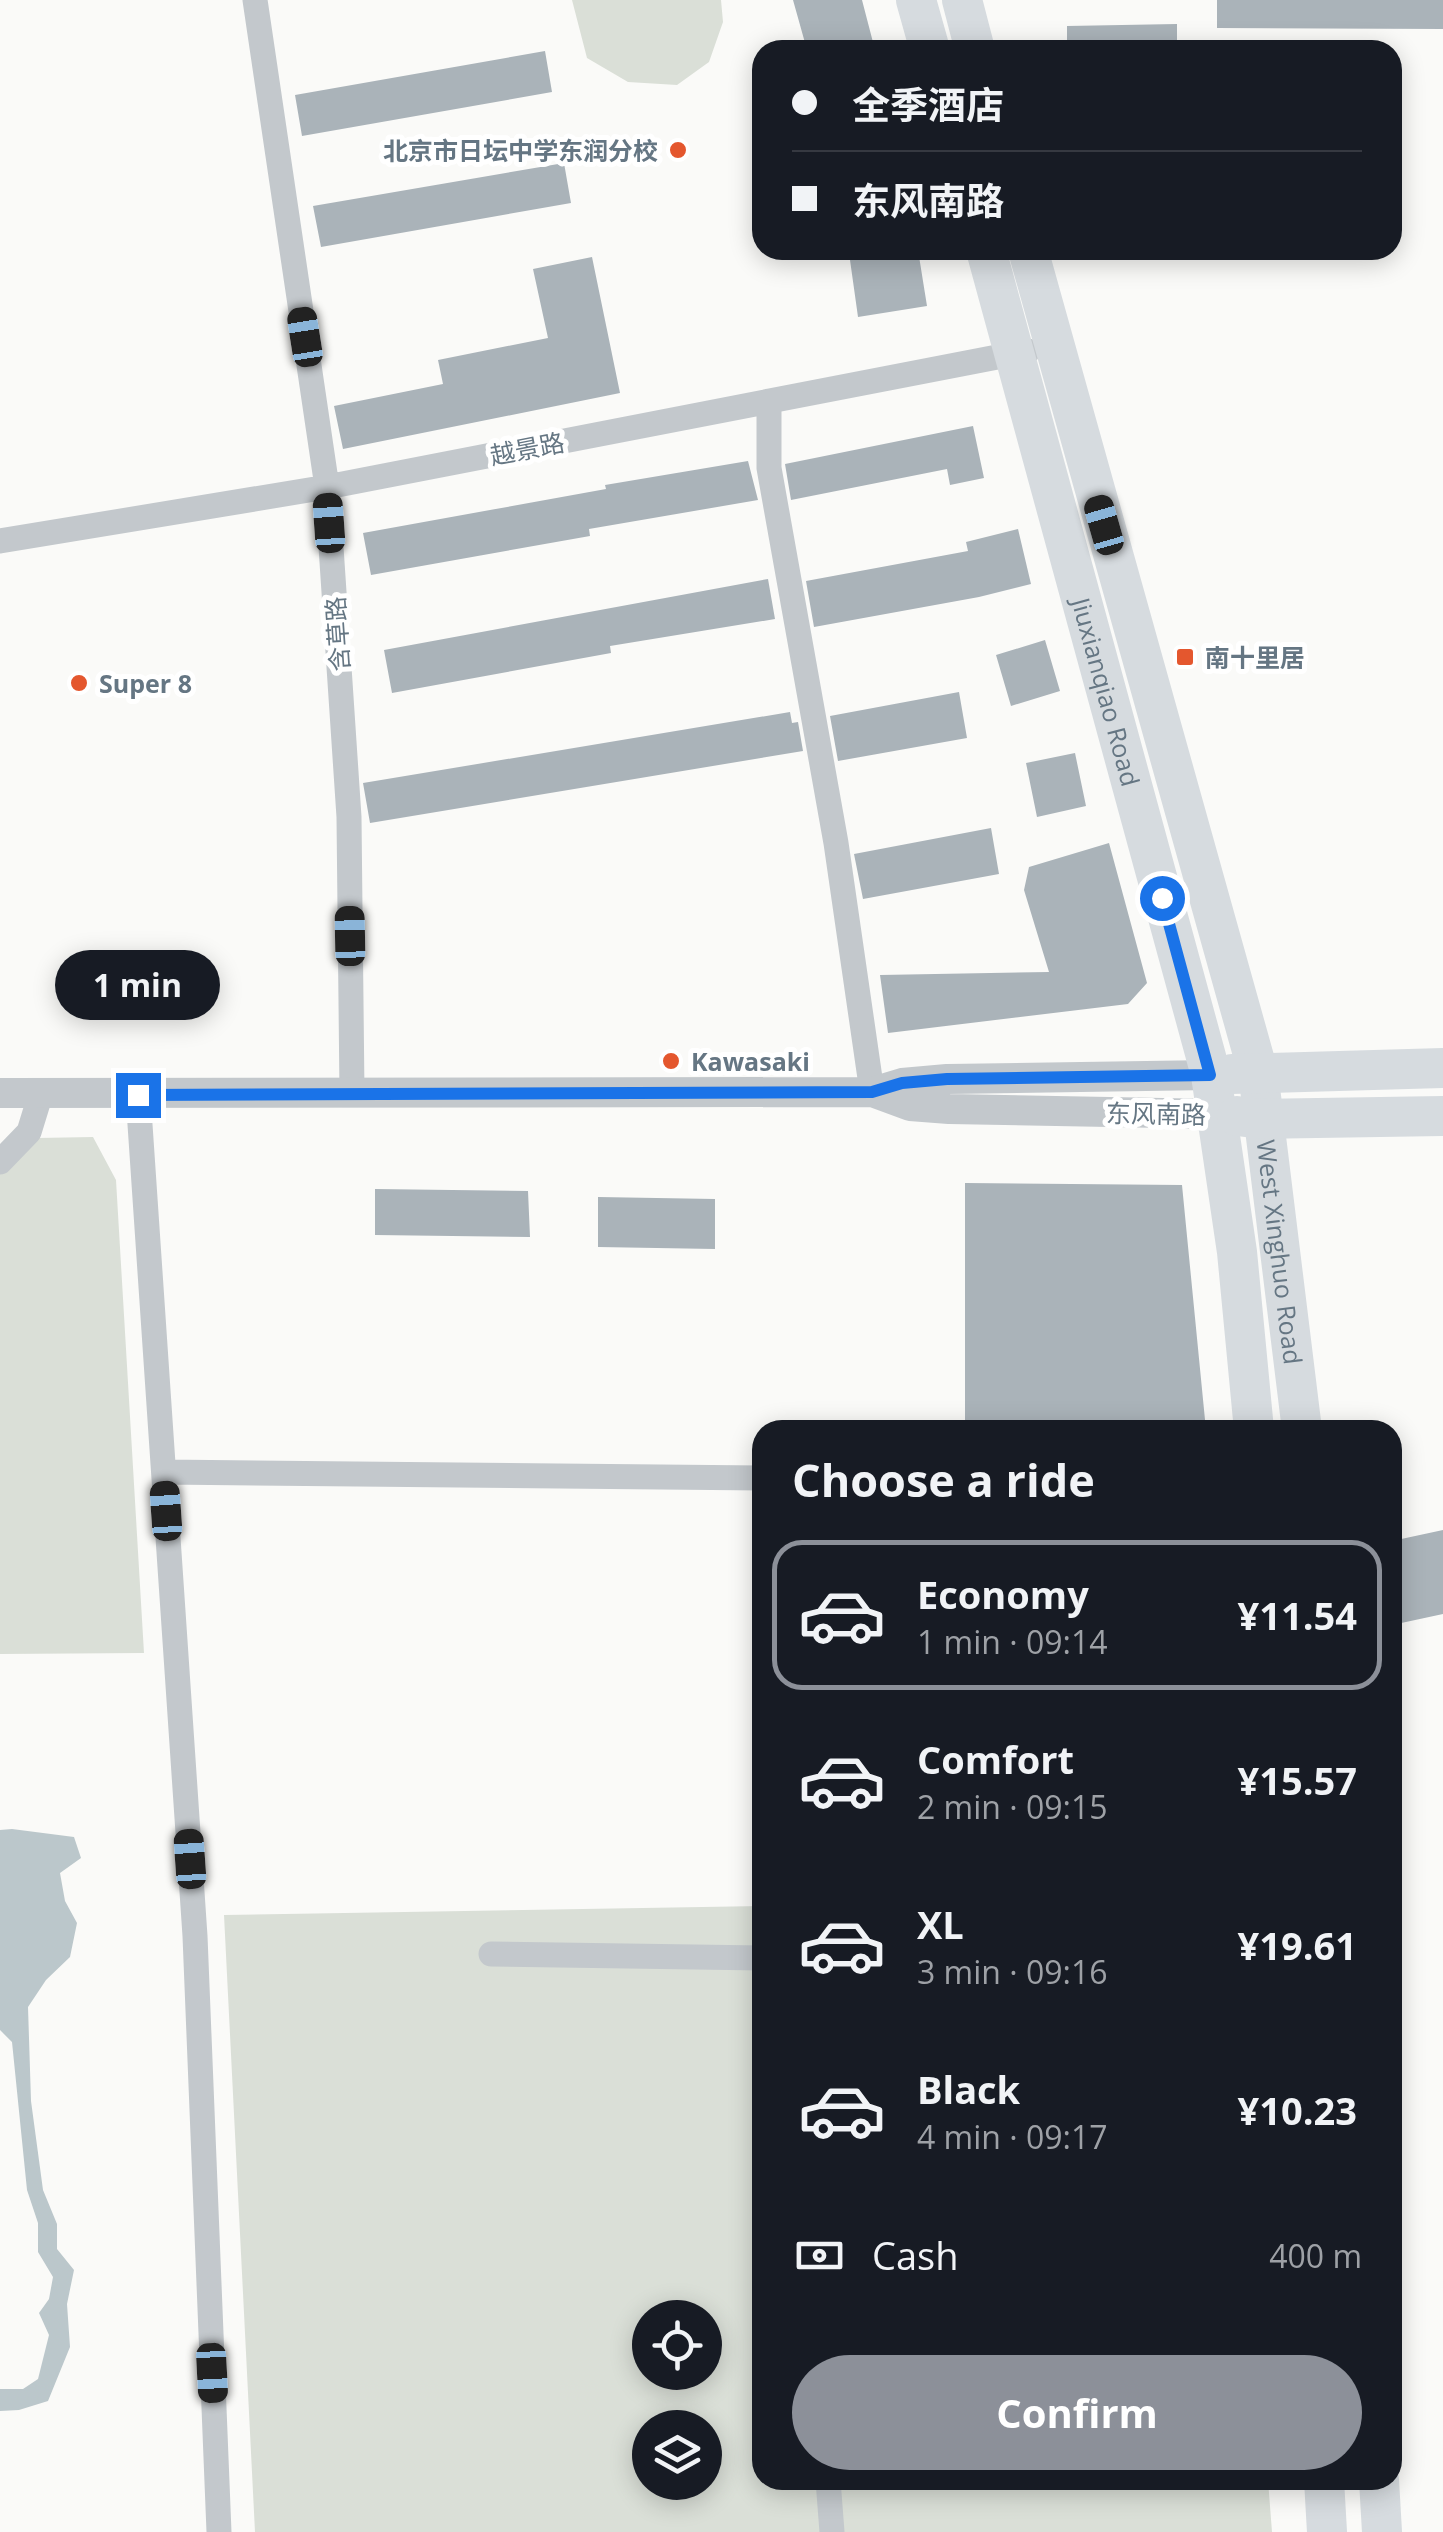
<!DOCTYPE html>
<meta charset="utf-8">
<style>
:root{--surface:#171b24;--page:#242831;--text:#f1f3f6;--muted:#9ea1a6;--line:#363941;--accent:#8c9099}
body{margin:0;font-family:"Open Sans","Noto Sans SC",sans-serif;background:var(--page);color:var(--text);height:100vh;display:flex;flex-direction:column;font-size:38px;white-space:nowrap}
*{box-sizing:border-box;margin:0}
p{font-size:32px;color:var(--muted)}
.icon{flex:none;width:55px;height:55px;fill:none;stroke:currentColor;stroke-width:2;stroke-linecap:round;stroke-linejoin:round}
.map{position:relative;flex:1;overflow:hidden}
.sheet{position:absolute;left:752px;top:1420px;width:650px;height:1070px;display:flex;flex-direction:column;background:var(--surface);border-radius:30px;box-shadow:0 5px 25px #0003}
.sheet>*{flex:none}
.hud{position:absolute;left:752px;top:40px;width:650px;height:220px;border-radius:30px;box-shadow:0 5px 25px #0003;display:grid;align-content:center;height:220px;padding:0 40px;background:var(--surface)}
.tools{position:absolute;left:632px;top:2300px;display:grid;gap:20px}
.tools a{display:grid;place-items:center;width:90px;height:90px;border-radius:50%;background:var(--surface);box-shadow:0 5px 25px #0003;font-size:50px}
.end{position:absolute;width:45px;height:45px;margin:-22px;border:12px solid #1a73e8;background:#fff;box-shadow:0 0 0 5px #fff}
.from{border-radius:50%}
.bubble{position:absolute;height:70px;border-radius:35px;background:var(--surface);box-shadow:0 5px 25px #0003;font-size:32px;font-weight:700;line-height:70px;text-align:center}
.car{position:absolute;width:30px;height:60px;margin:-30px -15px;border-radius:12px;box-shadow:0 0 8px 2px #0007;background:linear-gradient(#222 24%,#8ab4d8 0 40%,#222 0 76%,#8ab4d8 0 86%,#222 0)}
.hud b{display:flex;align-items:center;gap:35px;height:95px;font-size:38px}
.hud b+b{border-top:2px solid var(--line)}
.hud i{width:25px;height:25px;background:var(--text)}
ul{padding:0;list-style:none}
li{display:flex;align-items:center;gap:30px;height:150px;margin:0 20px 15px;padding:0 20px;border:5px solid transparent;border-radius:30px}
li div{flex:1}
li b{display:block;font-size:38px}
li em{font-style:normal;font-weight:700}
li.on{border-color:var(--accent)}
li>.icon{width:90px;height:90px;stroke-width:1.5}
h2{padding:0 40px;font-size:45px;line-height:120px}
.pay{display:flex;align-items:center;gap:25px;height:110px;padding:0 40px;font-size:38px}
.pay p{margin-inline-start:auto}
.primary-button{display:flex;gap:20px;margin-top:auto;padding:20px 40px}
.primary-button a{flex:1;height:115px;border-radius:60px;background:var(--accent);color:#fff;font-size:40px;font-weight:700;line-height:115px;text-align:center}
.map>svg:first-child{display:block}
</style>
<div class="map">
<svg width="1443" height="2532" viewBox="0 0 1443 2532">
<rect width="100%" height="100%" fill="#fafaf8"/>
<!-- green -->
<path fill="#dadfd7" fill-rule="evenodd" d="M 572,0 L 721,0 L 723,22 L 709,62 L 677,85 L 628,82 L 587,58 Z
M 93,1137 L 116,1180 L 144,1653 L 0,1654 L 0,1171 L 37,1138 Z
M 762,1906 L 762,2480 L 1268,2480 L 1272,2532 L 255,2532 L 224,1915 ZM 650,2318 L 705,2318 L 705,2372 L 650,2372 ZM 650,2428 L 705,2428 L 705,2482 L 650,2482 Z"/>
<!-- water -->
<path fill="#bbc7cb" d="M 12,1829 L 74,1837 L 81,1858 L 60,1873 L 65,1901 L 77,1923 L 70,1957 L 46,1980 L 28,2007 L 31,2101 L 43,2190 L 57,2224 L 57,2249 L 74,2270 L 67,2304 L 70,2347 L 48,2401 L 19,2410 L 0,2411 L 0,2389 L 23,2389 L 38,2379 L 49,2335 L 39,2313 L 49,2299 L 53,2277 L 38,2252 L 38,2223 L 27,2190 L 12,2042 L 0,2030 L 0,1830 Z"/>
<!-- building -->
<path fill="#aab3b9" d="M 793,0 L 862,0 L 875,50 L 807,50 Z
M 1217,0 L 1443,0 L 1443,29 L 1217,28 Z
M 1177,24 L 1177,50 L 1067,50 L 1067,26 Z
M 545,51 L 552,92 L 302,136 L 295,95 Z
M 564,163 L 571,203 L 321,247 L 313,206 Z
M 918,250 L 927,306 L 858,317 L 850,260 Z
M 592,257 L 620,393 L 343,449 L 334,406 L 443,384 L 438,360 L 548,338 L 533,269 Z
M 973,426 L 984,478 L 950,485 L 947,469 L 791,500 L 785,464 Z
M 748,461 L 758,500 L 589,529 L 590,536 L 371,575 L 363,533 L 606,489 L 605,485 Z
M 1018,529 L 1031,584 L 979,597 L 814,627 L 806,581 L 968,551 L 966,542 Z
M 768,579 L 775,619 L 610,646 L 611,653 L 392,693 L 384,650 Z
M 1045,640 L 1060,691 L 1011,706 L 996,655 Z
M 959,692 L 967,738 L 838,761 L 830,716 Z
M 790,712 L 792,723 L 798,722 L 803,751 L 370,823 L 363,783 Z
M 1075,753 L 1086,806 L 1037,817 L 1026,763 Z
M 991,828 L 999,874 L 863,899 L 854,854 Z
M 1109,843 L 1147,983 L 1128,1004 L 888,1033 L 880,975 L 1049,972 L 1024,890 L 1029,867 Z
M 965,1183 L 1182,1185 L 1206,1430 L 965,1430 Z
M 375,1189 L 528,1191 L 530,1237 L 375,1235 Z
M 598,1197 L 715,1199 L 715,1249 L 598,1247 Z
M 1443,1530 L 1443,1614 L 1392,1625 L 1392,1541 Z"/>
<g fill="none" stroke-linecap="round" stroke-linejoin="round">
<!-- minor -->
<path stroke="#c3c8cc" stroke-width="25" d="M 255,0 L 327,487 L 349,817 L 352,1094
M 769,401 L 769,468 L 836,843 L 872,1092
M 0,541 L 327,487 L 1028,351
M 138,1095 L 195,1936 L 219,2532
M 0,1162 L 29,1132 L 41,1093
M 164,1472 L 762,1478
M 491,1954 L 762,1958
M 828,2480 L 832,2532"/>
<!-- tertiary -->
<path stroke="#c3c8cc" stroke-width="30" d="M 872,1092 L 910,1106 L 949,1109 L 1216,1114
M 0,1093 L 872,1092 L 902,1083 L 947,1079 L 1211,1075"/>
<!-- primary -->
<g stroke="#d6dbdf" stroke-width="40">
<path d="M 916,0 L 930,50"/>
<path d="M 962,0 L 975,50"/>
<path id="s1" d="M 986,250 L 1211,1075 L 1237,1252 L 1254,1430"/>
<path id="s2" d="M 1028,250 L 1258,1072 L 1302,1430"/>
<path d="M 1232,1074 L 1443,1068"/>
<path d="M 1237,1116 L 1262,1119 L 1443,1116"/>
<path d="M 1324,2480 L 1327,2532"/>
<path d="M 1379,2480 L 1382,2532"/>
</g>
</g>
<g fill="none" stroke-linecap="round" stroke-linejoin="round">
<!-- route -->
<path stroke="#1a73e8" stroke-width="12" d="M 138,1095 L 872,1092 L 902,1083 L 947,1079 L 1210,1075 L 1162,898"/>
</g>
<!-- markers -->
<g fill="#e4572e" stroke="#fff" stroke-width="4">
<circle cx="678" cy="150" r="10"/>
<rect x="1175" y="647" width="20" height="20" rx="5"/>
<circle cx="79" cy="683" r="10"/>
<circle cx="671" cy="1061" r="10"/>
</g>
<g text-anchor="middle" dominant-baseline="central" stroke-width="10" stroke-linejoin="round" paint-order="stroke">
<!-- poi labels -->
<g font-size="25" font-weight="bold" fill="#657683" stroke="#fff" text-anchor="start">
<text x="658" y="150" text-anchor="end">北京市日坛中学东润分校</text>
<text x="1205" y="657">南十里居</text>
<text x="99" y="683">Super 8</text>
<text x="691" y="1061">Kawasaki</text>
</g>
<!-- street labels -->
<g font-size="25" fill="#657683" stroke="#fff">
<text transform="translate(527 448) rotate(-11)">越景路</text>
<text transform="translate(337 634) rotate(-94)">含草路</text>
<text stroke="none"><textPath href="#s1" startOffset="458">Jiuxianqiao Road</textPath></text>
<text transform="translate(1156 1113) rotate(1)">东风南路</text>
<text stroke="none"><textPath href="#s2" startOffset="1035">West Xinghuo Road</textPath></text>
</g>
</g>
</svg>
<div class="tools">
<a><svg class="icon" aria-label="locate" viewBox="0 0 24 24"><circle cx="12" cy="12" r="6"/><path d="M12 2v4M12 18v4M2 12h4M18 12h4"/></svg></a>
<a><svg class="icon" aria-label="layers" viewBox="0 0 24 24"><path d="M12 4l9 5-9 5-9-5zM3 14l9 5 9-5"/></svg></a>
</div>
<i class="end from" style="left:1162px;top:898px"></i>
<i class="end" style="left:138px;top:1095px"></i>
<div class="bubble" style="left:55px;top:950px;width:165px">1 min</div>
<i class="car" style="left:305px;top:337px;rotate:351deg"></i>
<i class="car" style="left:329px;top:523px;rotate:356deg"></i>
<i class="car" style="left:1104px;top:525px;rotate:344deg"></i>
<i class="car" style="left:350px;top:936px;rotate:359deg"></i>
<i class="car" style="left:166px;top:1511px;rotate:356deg"></i>
<i class="car" style="left:190px;top:1859px;rotate:356deg"></i>
<i class="car" style="left:212px;top:2373px;rotate:177deg"></i>
<div class="hud">
<b><i class="from"></i>全季酒店</b>
<b><i></i>东风南路</b>
</div>
<section class="sheet">
<h2>Choose a ride</h2>
<ul>
<li class="on"><svg class="icon" aria-label="car" viewBox="0 0 24 24"><path d="M5 17H2v-5l4-1 3-4h7l3 4 3 1v5h-3M9 17h6M6 11h13"/><circle cx="7" cy="17" r="2"/><circle cx="17" cy="17" r="2"/></svg><div><b>Economy</b><p>1 min · 09:14</p></div><em>¥11.54</em></li>
<li><svg class="icon" aria-label="car" viewBox="0 0 24 24"><path d="M5 17H2v-5l4-1 3-4h7l3 4 3 1v5h-3M9 17h6M6 11h13"/><circle cx="7" cy="17" r="2"/><circle cx="17" cy="17" r="2"/></svg><div><b>Comfort</b><p>2 min · 09:15</p></div><em>¥15.57</em></li>
<li><svg class="icon" aria-label="car" viewBox="0 0 24 24"><path d="M5 17H2v-5l4-1 3-4h7l3 4 3 1v5h-3M9 17h6M6 11h13"/><circle cx="7" cy="17" r="2"/><circle cx="17" cy="17" r="2"/></svg><div><b>XL</b><p>3 min · 09:16</p></div><em>¥19.61</em></li>
<li><svg class="icon" aria-label="car" viewBox="0 0 24 24"><path d="M5 17H2v-5l4-1 3-4h7l3 4 3 1v5h-3M9 17h6M6 11h13"/><circle cx="7" cy="17" r="2"/><circle cx="17" cy="17" r="2"/></svg><div><b>Black</b><p>4 min · 09:17</p></div><em>¥10.23</em></li>
</ul>
<div class="pay"><svg class="icon" aria-label="cash" viewBox="0 0 24 24"><path d="M3 7h18v10H3z"/><circle cx="12" cy="12" r="2"/></svg>Cash<p>400 m</p></div>
<div class="primary-button"><a>Confirm</a></div>
</section>
</div>
